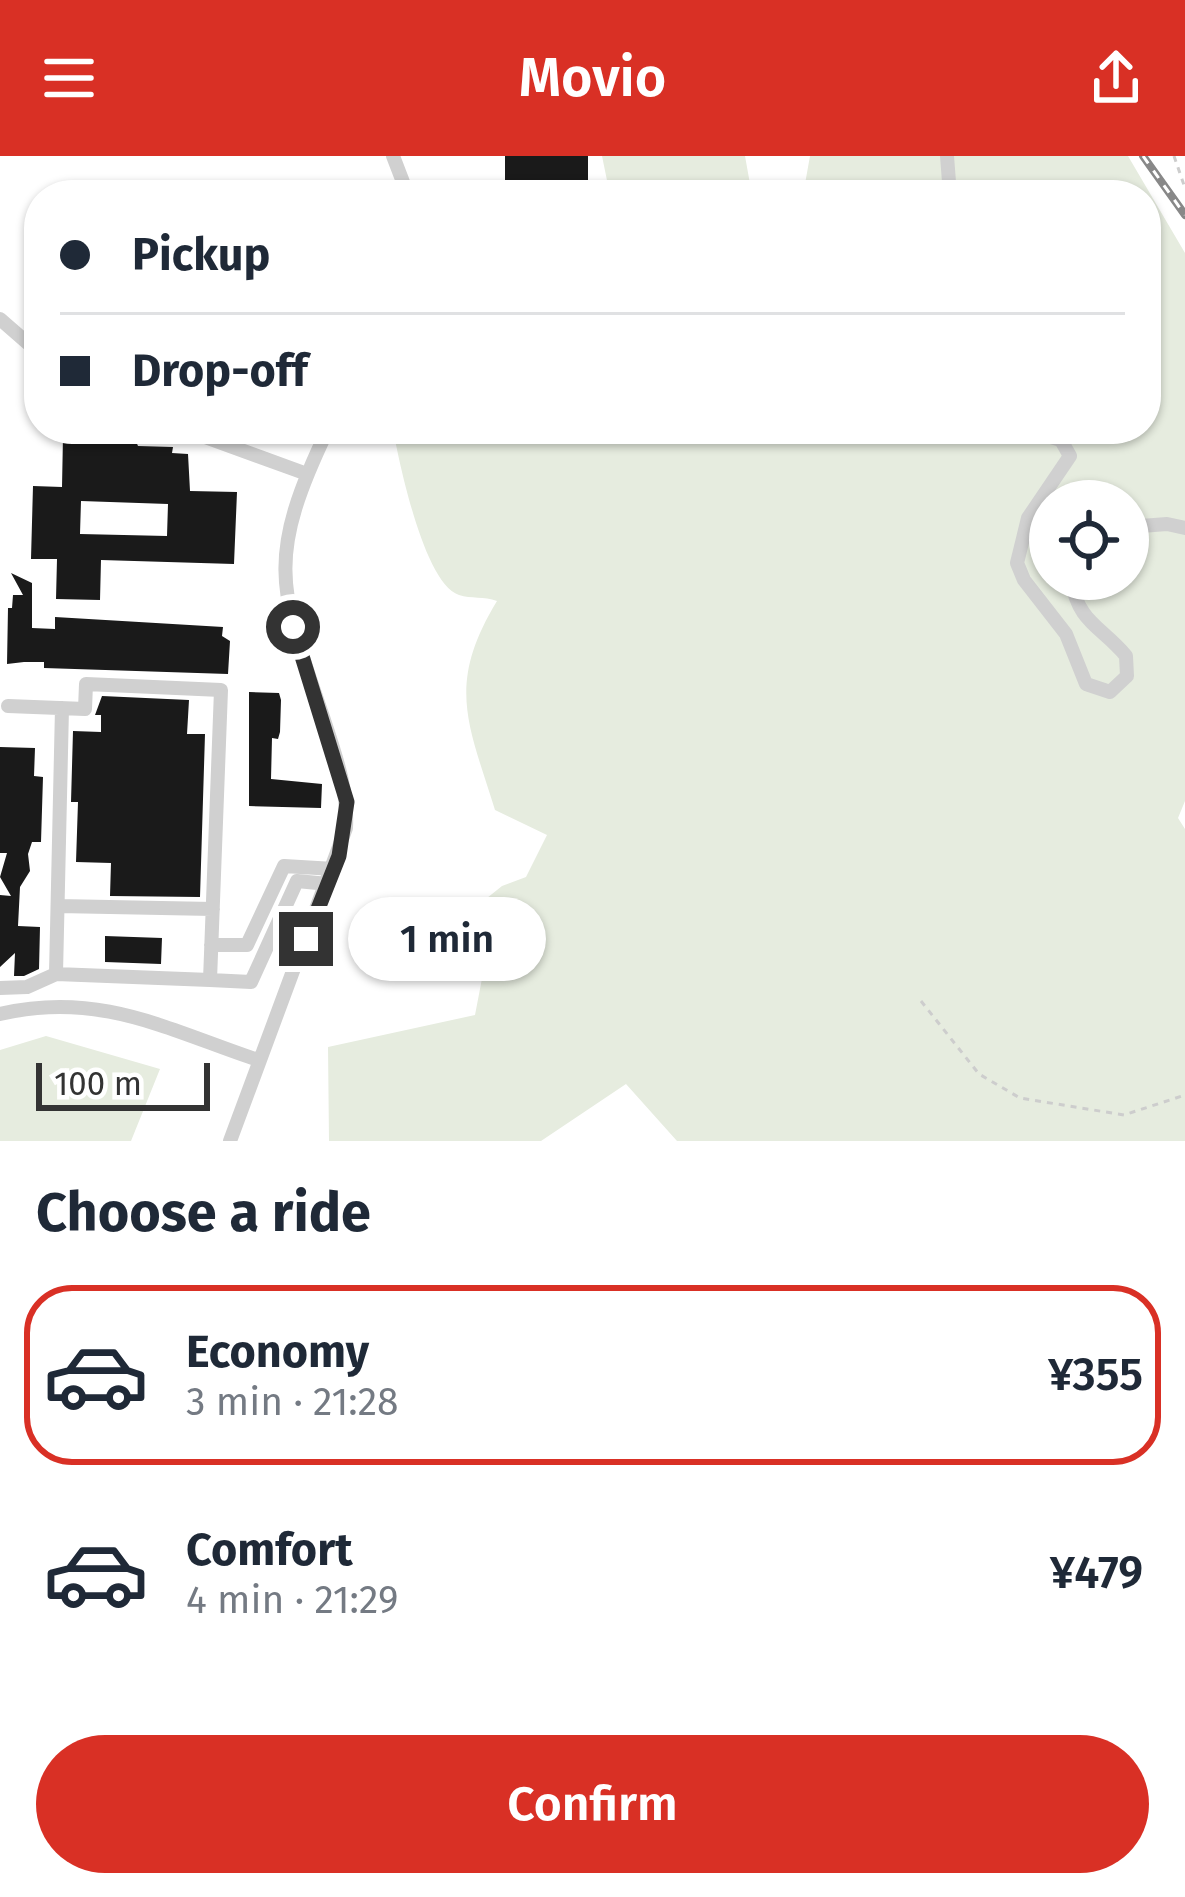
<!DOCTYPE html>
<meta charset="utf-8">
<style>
:root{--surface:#fff;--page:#f2f2f3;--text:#1f2937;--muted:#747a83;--line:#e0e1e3;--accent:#d93025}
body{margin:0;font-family:"Fira Sans",sans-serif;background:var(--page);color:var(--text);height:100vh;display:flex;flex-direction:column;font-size:45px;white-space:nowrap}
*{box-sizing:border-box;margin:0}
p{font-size:39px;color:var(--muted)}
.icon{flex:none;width:66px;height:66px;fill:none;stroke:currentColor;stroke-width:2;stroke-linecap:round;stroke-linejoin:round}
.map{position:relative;height:985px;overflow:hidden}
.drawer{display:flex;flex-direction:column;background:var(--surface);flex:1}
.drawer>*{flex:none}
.guide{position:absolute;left:24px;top:24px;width:1137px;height:264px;border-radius:48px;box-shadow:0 3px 9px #0004;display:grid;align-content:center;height:264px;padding:0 36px;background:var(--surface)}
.buttons{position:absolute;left:1029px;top:324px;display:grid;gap:24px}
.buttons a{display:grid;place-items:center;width:120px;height:120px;border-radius:50%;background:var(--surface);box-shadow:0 3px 9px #0004;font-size:60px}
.scale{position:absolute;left:36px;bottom:30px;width:174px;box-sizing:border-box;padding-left:12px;border:6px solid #333;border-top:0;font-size:33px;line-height:42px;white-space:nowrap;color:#333;-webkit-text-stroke:9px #fff;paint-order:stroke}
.end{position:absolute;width:54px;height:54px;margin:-27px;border:15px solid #333;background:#fff;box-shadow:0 0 0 6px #fff}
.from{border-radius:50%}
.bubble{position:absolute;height:84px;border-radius:42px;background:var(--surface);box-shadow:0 3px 9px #0004;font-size:39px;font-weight:600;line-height:84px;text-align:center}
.guide b{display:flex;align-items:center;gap:42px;height:114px;font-size:45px}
.guide b+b{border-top:3px solid var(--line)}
.guide i{width:30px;height:30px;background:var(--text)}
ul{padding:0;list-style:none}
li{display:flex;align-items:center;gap:36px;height:180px;margin:0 24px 18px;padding:0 12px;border:6px solid transparent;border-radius:48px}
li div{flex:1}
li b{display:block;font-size:45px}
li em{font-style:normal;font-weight:600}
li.selected{border-color:var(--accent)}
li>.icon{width:108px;height:108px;stroke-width:1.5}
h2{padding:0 36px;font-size:54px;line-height:144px}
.cta{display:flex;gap:24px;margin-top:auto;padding:24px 36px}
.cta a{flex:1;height:138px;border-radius:72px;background:var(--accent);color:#fff;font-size:48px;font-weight:600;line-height:138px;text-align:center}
header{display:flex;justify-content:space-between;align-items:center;height:156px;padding:0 36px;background:var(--accent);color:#fff;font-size:54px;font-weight:600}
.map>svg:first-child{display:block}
</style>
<header><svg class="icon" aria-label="menu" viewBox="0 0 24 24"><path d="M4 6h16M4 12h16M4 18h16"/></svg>Movio<svg class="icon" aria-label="share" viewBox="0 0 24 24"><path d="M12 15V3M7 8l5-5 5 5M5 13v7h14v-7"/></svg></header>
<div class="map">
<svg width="1185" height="985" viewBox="0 0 1185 985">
<rect width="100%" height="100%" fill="#fff"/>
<!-- green -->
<path fill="#e6ecdf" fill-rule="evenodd" d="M 602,0 L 745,0 L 752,39 L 610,39 Z
M 810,0 L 1128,0 L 1185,97 L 1185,645 L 1178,662 L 1185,673 L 1185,985 L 677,985 L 626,928 L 541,985 L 329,985 L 328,891 L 475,859 L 494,760 L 487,742 L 502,730 L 526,721 L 547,679 L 495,654 C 468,567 446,529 497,445 C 484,440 471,443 459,439 C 424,427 400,309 393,274 L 1146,273 L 1146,39 L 803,39 ZM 1050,345 L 1128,345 L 1128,423 L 1050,423 Z
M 46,880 L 160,913 L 131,985 L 0,985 L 0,894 Z"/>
<!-- building -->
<path fill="#1a1a1a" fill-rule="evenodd" d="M 505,0 L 588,0 L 588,39 L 505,39 Z
M 118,276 L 132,276 L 138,290 L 173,291 L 172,297 L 188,298 L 190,335 L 237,336 L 234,408 L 101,404 L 100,444 L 56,443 L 57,403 L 31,403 L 33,330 L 62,331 L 63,280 L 118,282 ZM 81,345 L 168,348 L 167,380 L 80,378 Z
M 11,417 L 32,427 L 32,472 L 55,473 L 55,461 L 223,471 L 222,480 L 230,485 L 228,518 L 44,512 L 44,506 L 24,506 L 7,508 L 8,452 L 12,452 L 13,439 L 23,439 Z
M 249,536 L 279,537 L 281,544 L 280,576 L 278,583 L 272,582 L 271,623 L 322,628 L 321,652 L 249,650 Z
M 102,540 L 189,544 L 187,578 L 205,578 L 200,741 L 110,740 L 111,707 L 76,706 L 78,646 L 71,646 L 73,575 L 101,576 L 101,559 L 95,559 Z
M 0,591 L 35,592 L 34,620 L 43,621 L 41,686 L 32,686 L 28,698 L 30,715 L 20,731 L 18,770 L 40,771 L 39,813 L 24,820 L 14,820 L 15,797 L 0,811 L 0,739 L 11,740 L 0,721 L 7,697 L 0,697 Z
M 105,780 L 162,782 L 161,808 L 105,806 Z"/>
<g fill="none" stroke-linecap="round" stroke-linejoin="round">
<!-- path -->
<path stroke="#cdcdcd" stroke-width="3" stroke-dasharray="6 6" stroke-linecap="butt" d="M 1174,0 L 1185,32
M 921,845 L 979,918 L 1020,942 L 1124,959 L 1185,939"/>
<!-- minor -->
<path stroke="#d0d0d0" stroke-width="14" d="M 393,0 L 408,39
M 947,0 L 950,39
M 0,163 L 39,197
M 183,273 L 307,318
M 1024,273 L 1061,284 L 1070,300 L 1028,362 L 1017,407 L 1024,424 L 1066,478 L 1086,528 L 1110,536 L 1127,520 L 1126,500 C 1101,470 1078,467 1071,423
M 1128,371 L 1167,368 L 1185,372
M 58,750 L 213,753
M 211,789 L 247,789 L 284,710 L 334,713
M 56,818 L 62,552
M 210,824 L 251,826 L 297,725 L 328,728
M 0,832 L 27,831 L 56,818 L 210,824 L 221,534 L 86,528 L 85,553 L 8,550
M 0,858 C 99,835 166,873 258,904
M 230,985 L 346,672 C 348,633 336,601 324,564 C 279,432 265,404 328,273"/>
<!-- rail casing -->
<g stroke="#888" stroke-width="8">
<path id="rail" d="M 1143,0 L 1185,59"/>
</g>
<!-- rail -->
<use href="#rail" stroke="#fff" stroke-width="3" stroke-dasharray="9" stroke-linecap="butt"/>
</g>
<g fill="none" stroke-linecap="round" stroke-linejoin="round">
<!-- route -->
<path stroke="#333" stroke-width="15" d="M 293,471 L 347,646 L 339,700 L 306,783"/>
</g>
</svg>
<div class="buttons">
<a><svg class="icon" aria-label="locate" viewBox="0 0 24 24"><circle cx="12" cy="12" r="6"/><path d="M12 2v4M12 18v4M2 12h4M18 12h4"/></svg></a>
</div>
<div class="scale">100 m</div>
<i class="end from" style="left:293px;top:471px"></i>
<i class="end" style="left:306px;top:783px"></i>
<div class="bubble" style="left:348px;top:741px;width:198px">1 min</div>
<div class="guide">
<b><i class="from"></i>Pickup</b>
<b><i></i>Drop-off</b>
</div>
</div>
<section class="drawer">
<h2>Choose a ride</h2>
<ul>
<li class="selected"><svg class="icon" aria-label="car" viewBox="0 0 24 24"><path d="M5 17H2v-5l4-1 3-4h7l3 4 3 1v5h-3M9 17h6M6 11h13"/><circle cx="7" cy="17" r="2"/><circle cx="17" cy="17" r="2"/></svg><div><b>Economy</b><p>3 min · 21:28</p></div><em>¥355</em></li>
<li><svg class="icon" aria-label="car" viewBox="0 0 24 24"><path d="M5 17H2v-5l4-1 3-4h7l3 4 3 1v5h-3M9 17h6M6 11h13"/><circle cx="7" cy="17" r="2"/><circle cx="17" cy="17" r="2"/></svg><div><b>Comfort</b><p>4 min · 21:29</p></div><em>¥479</em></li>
</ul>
<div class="cta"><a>Confirm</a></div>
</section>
